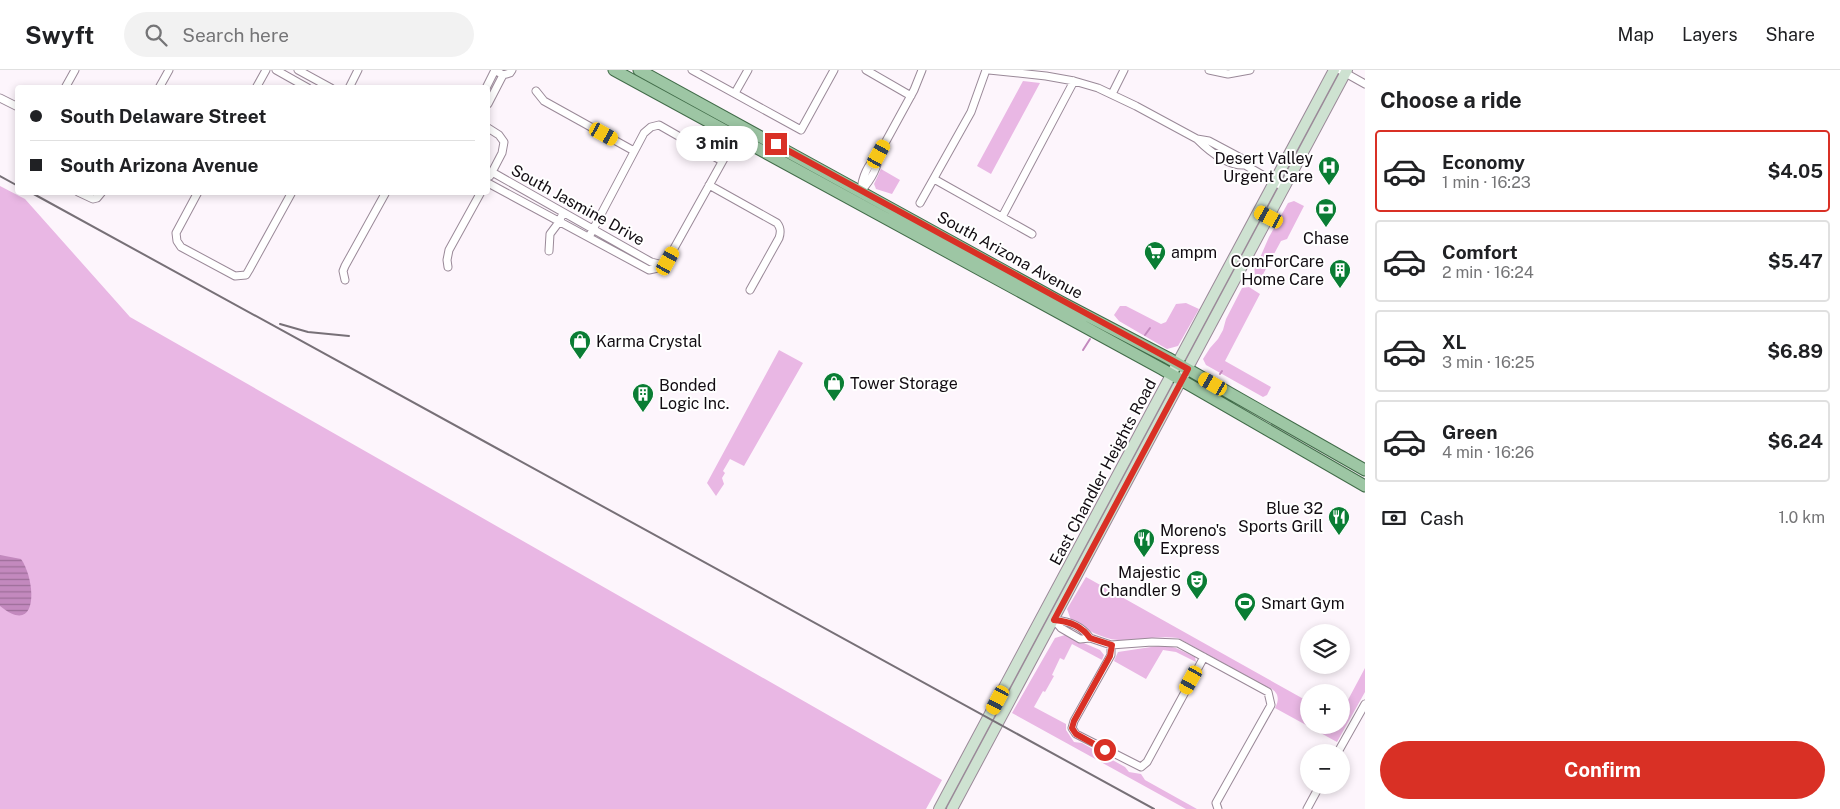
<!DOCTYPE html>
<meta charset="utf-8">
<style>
:root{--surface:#fff;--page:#f2f2f2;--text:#202124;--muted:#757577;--line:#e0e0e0;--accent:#d93025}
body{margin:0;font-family:"Public Sans",sans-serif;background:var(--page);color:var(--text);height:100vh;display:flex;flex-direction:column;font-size:19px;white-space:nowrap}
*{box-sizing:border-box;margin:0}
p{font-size:16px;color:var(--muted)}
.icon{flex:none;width:28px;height:28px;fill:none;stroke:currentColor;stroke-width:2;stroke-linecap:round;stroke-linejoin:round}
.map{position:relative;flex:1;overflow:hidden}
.panel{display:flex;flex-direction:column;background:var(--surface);width:475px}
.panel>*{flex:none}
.banner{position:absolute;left:15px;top:15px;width:475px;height:110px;border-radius:5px;box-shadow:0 2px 8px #0003;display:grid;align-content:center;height:110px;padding:0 15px;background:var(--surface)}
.fabs{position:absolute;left:1300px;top:554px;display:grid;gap:10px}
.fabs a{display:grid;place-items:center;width:50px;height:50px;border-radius:50%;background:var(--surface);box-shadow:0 2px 8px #0003;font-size:25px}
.end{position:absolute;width:22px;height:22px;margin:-11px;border:6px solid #d93025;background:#fff;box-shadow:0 0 0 2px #fff}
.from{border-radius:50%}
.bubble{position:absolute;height:35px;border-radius:18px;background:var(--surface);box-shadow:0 2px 8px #0003;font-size:16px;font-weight:700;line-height:35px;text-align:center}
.car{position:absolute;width:15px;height:30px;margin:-15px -8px;border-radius:6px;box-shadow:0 0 4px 1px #0007;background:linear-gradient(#f5c518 24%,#345 0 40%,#f5c518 0 76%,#345 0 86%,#f5c518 0)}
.banner b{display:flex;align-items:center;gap:18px;height:48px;font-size:19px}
.banner b+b{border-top:1px solid var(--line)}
.banner i{width:12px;height:12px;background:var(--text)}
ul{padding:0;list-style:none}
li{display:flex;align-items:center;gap:15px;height:82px;margin:0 10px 8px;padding:0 5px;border:2px solid var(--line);border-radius:5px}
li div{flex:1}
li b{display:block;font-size:19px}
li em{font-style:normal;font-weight:700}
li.current{border-color:var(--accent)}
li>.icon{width:45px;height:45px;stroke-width:1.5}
h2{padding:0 15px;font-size:22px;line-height:60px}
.pay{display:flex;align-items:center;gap:12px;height:55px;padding:0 15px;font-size:19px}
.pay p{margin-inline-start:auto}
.action{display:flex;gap:10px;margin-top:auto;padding:10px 15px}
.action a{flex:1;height:58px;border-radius:30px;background:var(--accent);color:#fff;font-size:20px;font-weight:700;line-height:58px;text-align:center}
header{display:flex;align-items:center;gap:30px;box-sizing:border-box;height:70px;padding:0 25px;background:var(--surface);border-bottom:1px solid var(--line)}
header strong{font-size:24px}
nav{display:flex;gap:28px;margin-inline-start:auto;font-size:18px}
.search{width:350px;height:45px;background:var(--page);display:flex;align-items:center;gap:12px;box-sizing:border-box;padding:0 18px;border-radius:28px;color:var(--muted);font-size:19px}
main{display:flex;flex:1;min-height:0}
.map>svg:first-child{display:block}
</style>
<header>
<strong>Swyft</strong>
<div class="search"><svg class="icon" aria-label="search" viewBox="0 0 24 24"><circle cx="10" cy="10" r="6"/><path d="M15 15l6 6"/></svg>Search here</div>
<nav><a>Map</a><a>Layers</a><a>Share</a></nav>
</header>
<main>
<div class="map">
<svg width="1365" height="739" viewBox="0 0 1365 739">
<defs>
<pattern id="water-rules" width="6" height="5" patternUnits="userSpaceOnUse" patternTransform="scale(1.25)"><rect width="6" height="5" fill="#c389be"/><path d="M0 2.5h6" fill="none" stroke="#9d6e99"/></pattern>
</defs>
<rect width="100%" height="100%" fill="#fdf5fc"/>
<!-- green -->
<path fill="#e9b7e4" d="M 1023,11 L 1040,13 L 991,104 L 977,96 Z
M 881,99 L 900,110 L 892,124 L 876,119 L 874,114 Z
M 0,116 L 25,129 L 130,247 L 942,710 L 926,739 L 0,739 Z
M 1294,131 L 1304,136 L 1287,169 L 1281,171 L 1261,208 L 1255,205 L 1254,195 L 1259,190 L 1269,167 L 1288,133 Z
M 1249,217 L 1260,224 L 1225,291 L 1271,317 L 1267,325 L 1263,327 L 1206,295 L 1203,289 L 1210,278 L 1218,269 L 1223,260 L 1226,249 L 1242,218 Z
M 1186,233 L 1199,239 L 1178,276 L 1167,279 L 1119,251 L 1114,245 L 1120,236 L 1126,236 L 1161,254 L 1166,252 L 1176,234 Z
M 779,280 L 803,293 L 744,396 L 730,389 L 723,401 L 725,403 L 722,408 L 724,414 L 716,426 L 707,413 Z
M 1086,507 L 1309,632 L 1309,655 L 1341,655 L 1341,643 L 1365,598 L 1365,622 L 1337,672 L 1275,638 C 1281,627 1277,620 1265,616 L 1178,568 C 1158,565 1138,571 1118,570 C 1101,569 1085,558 1071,550 L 1067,539 Z
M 1065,565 L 1100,580 L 1104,585 L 1102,590 L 1072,574 L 1064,590 L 1060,588 L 1052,605 L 1054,606 L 1045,622 L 1043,621 L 1034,637 L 1066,654 L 1066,660 L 1074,672 L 1082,673 L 1125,697 L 1129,702 L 1141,704 L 1145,710 L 1197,739 L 1186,739 L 1012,643 L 1055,568 Z
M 1164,575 L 1176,578 L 1195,587 L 1196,592 L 1176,582 L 1163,580 L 1146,609 L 1114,591 L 1118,582 Z"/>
<!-- water -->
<path fill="url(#water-rules)" d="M 0,485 L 21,489 C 36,510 39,568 0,536 Z"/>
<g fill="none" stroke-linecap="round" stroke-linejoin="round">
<!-- stream -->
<path stroke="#c389be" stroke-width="2" d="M 1145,265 L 1150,258
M 1083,280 L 1090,269
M 1220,304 L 1222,301"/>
<!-- street casing -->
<g stroke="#9a8998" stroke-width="9">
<path id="street" d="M 276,0 L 308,18
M 298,0 L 331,18
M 495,0 L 503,5 L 510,3 L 512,0
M 692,0 L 801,60 L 834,0
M 866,0 L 911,26
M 989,0 L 1046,6 L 1074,11 L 1098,18 L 1136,36 L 1197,69 L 1209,71 L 1241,88 L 1245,95 L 1285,118
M 1209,0 L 1228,4 L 1250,0
M 1340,0 L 1365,14
M 65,18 L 75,0
M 159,18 L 169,0
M 256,18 L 266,0
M 349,18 L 358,0
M 486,18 L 495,0
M 536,21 L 544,31 L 634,81
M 735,23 L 748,0
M 1112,24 L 1124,0
M 0,28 L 18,37
M 488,34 L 503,5
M 488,58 L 499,65 L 504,72 L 502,83 L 490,106
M 1197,69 C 1209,81 1228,96 1245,95
M 492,102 L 651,192 L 663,195
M 934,109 L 1032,164
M 488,113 L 649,200 L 658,198 L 667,191 L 736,67
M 709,115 L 777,153 C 781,158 781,162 779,168 L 750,220
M 861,121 C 862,106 868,94 879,84 L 914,20 L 922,0
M 861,121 C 871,110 878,98 879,84
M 78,122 L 93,129 L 97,128 L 102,122
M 198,122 L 176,163 L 177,171 L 181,177 L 235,206 L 246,205 L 249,200 L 292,122
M 920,133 L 971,42 L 986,0
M 1002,147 L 1074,11
M 589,167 L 644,63 L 651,57 L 659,55 L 722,91
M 549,181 L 550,164 L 559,152 L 563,143
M 448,197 L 447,190 L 449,180 L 481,122
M 345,210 L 343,201 L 345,196 L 386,122
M 1054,550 L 1061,558 L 1080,569 L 1090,568 L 1111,575 L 1152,572 L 1178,573 L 1268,622 L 1271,635 L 1216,733 L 1218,739
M 1054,550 C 1068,551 1082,556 1090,568
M 1111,575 L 1111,585 L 1074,651 L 1072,658 L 1076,664 L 1141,697 L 1147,692 L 1204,587
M 1338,682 L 1365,634
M 1307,739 L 1320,715"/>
</g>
<!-- secondary casing -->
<g stroke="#9a8998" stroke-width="12">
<path id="secondary" d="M 939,739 L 1334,0
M 952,739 L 1347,0"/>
</g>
<!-- primary casing -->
<g stroke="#416c49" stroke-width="13">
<path id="primary" d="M 614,0 L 1162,299 L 1365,416
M 639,0 L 1061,232 L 1168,288 L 1365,400"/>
</g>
<!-- street -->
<use href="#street" stroke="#fff" stroke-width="7"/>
<!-- secondary -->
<use href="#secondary" stroke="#cee2d1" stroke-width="10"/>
<!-- primary -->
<use href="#primary" stroke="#9dc6a4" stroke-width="11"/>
<!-- rail -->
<path stroke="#777077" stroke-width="2" d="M 0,106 L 18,116
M 30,122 L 1154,739
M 280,254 L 308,262 L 349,266"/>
</g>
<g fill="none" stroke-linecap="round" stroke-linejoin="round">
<!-- route -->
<path stroke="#d93025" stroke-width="6" d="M 776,74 L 1188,299 L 1054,550 C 1068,551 1082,556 1090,568 L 1112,575 L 1110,586 L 1074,651 L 1072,658 L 1076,664 L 1105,680"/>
</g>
<!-- icons -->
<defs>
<g id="hospital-pin" transform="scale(1.125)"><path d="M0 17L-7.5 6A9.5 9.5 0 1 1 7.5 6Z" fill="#0a7d34" stroke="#fff"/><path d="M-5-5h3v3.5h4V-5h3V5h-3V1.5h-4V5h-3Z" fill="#fff"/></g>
<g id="bank-pin" transform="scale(1.125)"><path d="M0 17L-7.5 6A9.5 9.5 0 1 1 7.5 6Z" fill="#0a7d34" stroke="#fff"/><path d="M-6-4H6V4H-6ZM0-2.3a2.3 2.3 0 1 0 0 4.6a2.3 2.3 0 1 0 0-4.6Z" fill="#fff"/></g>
<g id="supermarket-pin" transform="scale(1.125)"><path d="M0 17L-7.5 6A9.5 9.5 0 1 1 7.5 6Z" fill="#0a7d34" stroke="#fff"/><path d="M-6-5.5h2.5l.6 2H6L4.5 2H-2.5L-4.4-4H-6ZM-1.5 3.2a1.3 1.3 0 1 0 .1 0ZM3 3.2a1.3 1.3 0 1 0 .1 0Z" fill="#fff"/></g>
<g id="building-pin" transform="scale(1.125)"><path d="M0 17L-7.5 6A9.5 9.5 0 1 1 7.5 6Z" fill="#0a7d34" stroke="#fff"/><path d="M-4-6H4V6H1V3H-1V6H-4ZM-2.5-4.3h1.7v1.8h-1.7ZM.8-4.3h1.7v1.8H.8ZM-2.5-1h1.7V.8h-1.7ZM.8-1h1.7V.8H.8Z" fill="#fff"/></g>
<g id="shop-pin" transform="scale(1.125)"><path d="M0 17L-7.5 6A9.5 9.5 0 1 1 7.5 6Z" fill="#0a7d34" stroke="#fff"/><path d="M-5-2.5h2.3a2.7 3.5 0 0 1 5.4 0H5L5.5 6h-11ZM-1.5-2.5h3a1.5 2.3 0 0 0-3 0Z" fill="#fff"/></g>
<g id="restaurant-pin" transform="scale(1.125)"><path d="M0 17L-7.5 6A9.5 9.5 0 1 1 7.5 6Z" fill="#0a7d34" stroke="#fff"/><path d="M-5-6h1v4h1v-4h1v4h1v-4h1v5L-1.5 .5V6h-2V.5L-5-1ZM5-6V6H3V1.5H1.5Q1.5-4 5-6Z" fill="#fff"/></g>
<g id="theatre-pin" transform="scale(1.125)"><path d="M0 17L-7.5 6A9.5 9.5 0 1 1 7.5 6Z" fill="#0a7d34" stroke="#fff"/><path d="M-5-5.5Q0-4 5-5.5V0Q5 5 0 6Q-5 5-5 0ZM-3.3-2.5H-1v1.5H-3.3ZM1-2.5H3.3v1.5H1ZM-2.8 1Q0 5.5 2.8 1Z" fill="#fff"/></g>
<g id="stadium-pin" transform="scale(1.125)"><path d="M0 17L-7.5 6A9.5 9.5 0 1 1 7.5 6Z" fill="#0a7d34" stroke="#fff"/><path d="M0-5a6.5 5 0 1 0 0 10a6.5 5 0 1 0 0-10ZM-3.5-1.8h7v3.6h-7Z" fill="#fff"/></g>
</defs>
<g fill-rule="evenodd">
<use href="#hospital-pin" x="1329" y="97"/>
<use href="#bank-pin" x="1326" y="139"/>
<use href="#supermarket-pin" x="1155" y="182"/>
<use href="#building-pin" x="1340" y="200"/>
<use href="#shop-pin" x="580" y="271"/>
<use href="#shop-pin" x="834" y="313"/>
<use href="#building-pin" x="643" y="324"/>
<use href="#restaurant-pin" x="1339" y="447"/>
<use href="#restaurant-pin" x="1144" y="469"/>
<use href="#theatre-pin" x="1197" y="511"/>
<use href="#stadium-pin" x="1245" y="533"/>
</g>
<g text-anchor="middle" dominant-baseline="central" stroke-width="4" stroke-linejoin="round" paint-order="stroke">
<!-- poi labels -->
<g font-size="16" fill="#120c12" stroke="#fff" text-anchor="start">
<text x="1313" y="88" text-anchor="end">Desert Valley<tspan x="1313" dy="18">Urgent Care</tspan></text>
<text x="1326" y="168" text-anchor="middle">Chase</text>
<text x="1171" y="182">ampm</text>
<text x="1324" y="191" text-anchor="end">ComForCare<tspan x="1324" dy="18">Home Care</tspan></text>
<text x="596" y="271">Karma Crystal</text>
<text x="850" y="313">Tower Storage</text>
<text x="659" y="315">Bonded<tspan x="659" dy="18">Logic Inc.</tspan></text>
<text x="1323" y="438" text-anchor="end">Blue 32<tspan x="1323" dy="18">Sports Grill</tspan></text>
<text x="1160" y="460">Moreno's<tspan x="1160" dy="18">Express</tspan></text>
<text x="1181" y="502" text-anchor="end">Majestic<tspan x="1181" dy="18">Chandler 9</tspan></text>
<text x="1261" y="533">Smart Gym</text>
</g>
<!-- street labels -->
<g font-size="16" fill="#120c12" stroke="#fff">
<text transform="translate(578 135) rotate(29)">South Jasmine Drive</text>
<text transform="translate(1010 185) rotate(29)">South Arizona Avenue</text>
<text transform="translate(1103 402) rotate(-62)">East Chandler Heights Road</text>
</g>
</g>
</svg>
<div class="fabs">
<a><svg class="icon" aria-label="layers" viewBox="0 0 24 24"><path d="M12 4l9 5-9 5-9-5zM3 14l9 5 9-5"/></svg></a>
<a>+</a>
<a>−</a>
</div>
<i class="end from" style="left:1105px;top:680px"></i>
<i class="end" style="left:776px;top:74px"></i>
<div class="bubble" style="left:676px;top:56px;width:82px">3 min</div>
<i class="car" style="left:604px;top:64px;rotate:119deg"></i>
<i class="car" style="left:879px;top:84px;rotate:29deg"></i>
<i class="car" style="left:1269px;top:147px;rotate:298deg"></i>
<i class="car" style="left:668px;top:191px;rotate:29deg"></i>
<i class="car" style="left:1213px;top:314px;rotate:300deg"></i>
<i class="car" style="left:1191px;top:610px;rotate:209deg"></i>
<i class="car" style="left:998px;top:630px;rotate:208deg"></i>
<div class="banner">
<b><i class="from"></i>South Delaware Street</b>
<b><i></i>South Arizona Avenue</b>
</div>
</div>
<section class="panel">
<h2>Choose a ride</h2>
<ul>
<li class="current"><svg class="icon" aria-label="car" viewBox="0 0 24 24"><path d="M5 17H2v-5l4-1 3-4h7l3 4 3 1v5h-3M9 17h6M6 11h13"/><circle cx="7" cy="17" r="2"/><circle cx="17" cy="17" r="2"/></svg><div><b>Economy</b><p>1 min · 16:23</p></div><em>$4.05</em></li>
<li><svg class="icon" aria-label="car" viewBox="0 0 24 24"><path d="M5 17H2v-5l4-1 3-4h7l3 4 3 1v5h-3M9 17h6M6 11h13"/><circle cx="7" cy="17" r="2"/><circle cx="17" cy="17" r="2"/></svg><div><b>Comfort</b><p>2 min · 16:24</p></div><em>$5.47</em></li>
<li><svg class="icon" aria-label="car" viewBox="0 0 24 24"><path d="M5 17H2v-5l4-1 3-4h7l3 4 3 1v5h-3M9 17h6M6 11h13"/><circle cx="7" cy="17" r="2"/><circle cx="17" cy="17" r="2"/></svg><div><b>XL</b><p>3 min · 16:25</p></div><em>$6.89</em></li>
<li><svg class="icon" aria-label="car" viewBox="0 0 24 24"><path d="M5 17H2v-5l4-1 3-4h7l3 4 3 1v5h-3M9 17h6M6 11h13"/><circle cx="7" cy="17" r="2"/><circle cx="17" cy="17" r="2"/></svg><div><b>Green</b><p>4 min · 16:26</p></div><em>$6.24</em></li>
</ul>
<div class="pay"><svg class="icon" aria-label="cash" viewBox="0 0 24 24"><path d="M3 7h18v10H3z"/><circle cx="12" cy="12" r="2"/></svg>Cash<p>1.0 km</p></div>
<div class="action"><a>Confirm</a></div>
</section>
</main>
